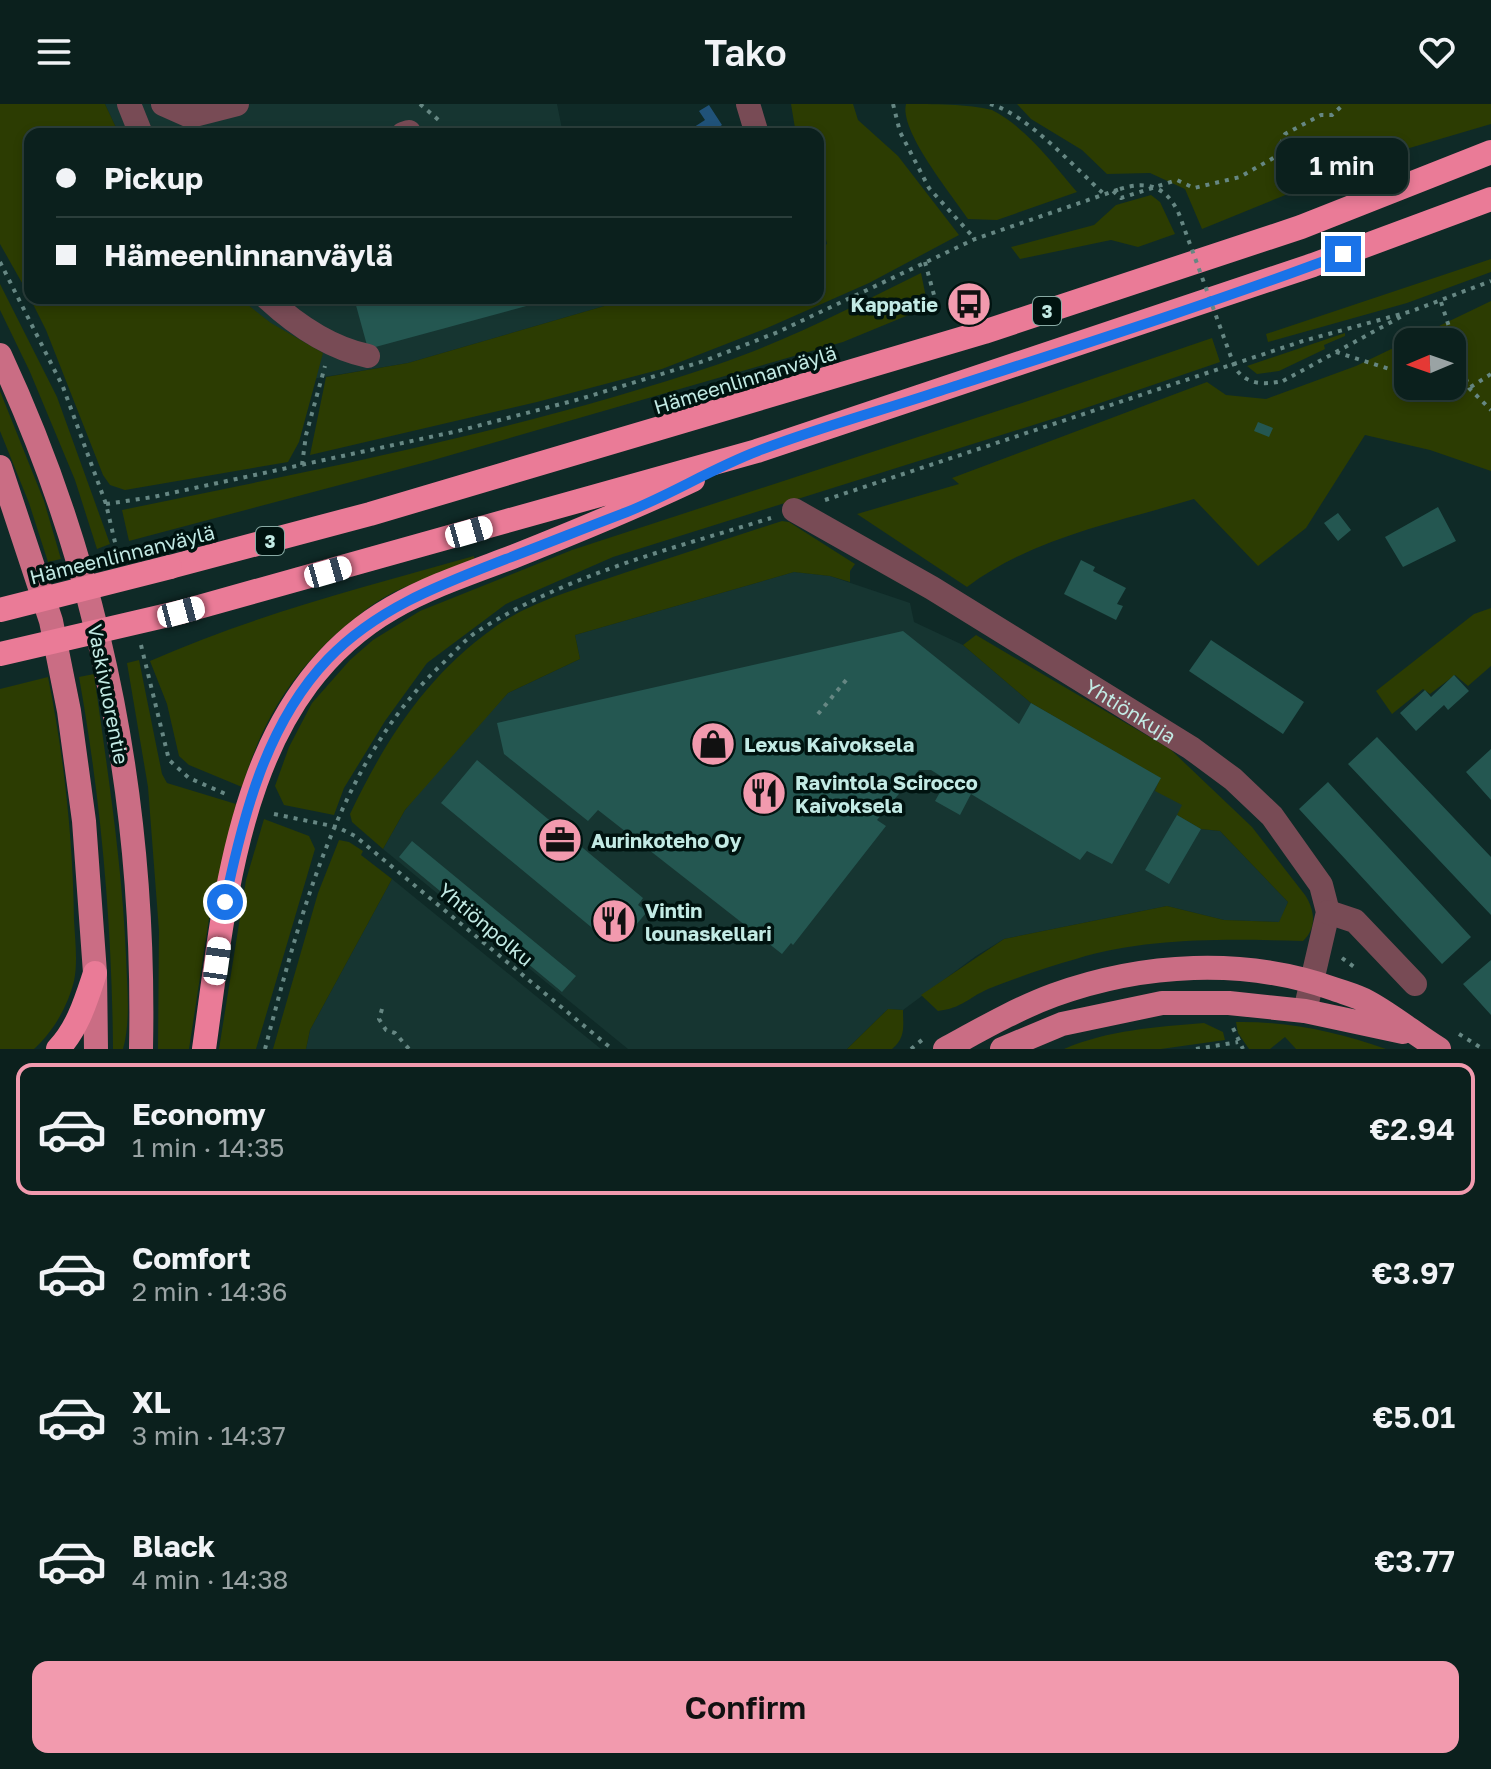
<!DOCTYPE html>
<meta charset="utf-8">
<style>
:root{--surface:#0b201d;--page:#192d2a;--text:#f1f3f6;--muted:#9aa3a4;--line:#2b3e3b;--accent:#f29aae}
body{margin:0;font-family:"Golos Text",sans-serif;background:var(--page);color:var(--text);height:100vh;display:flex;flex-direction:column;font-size:30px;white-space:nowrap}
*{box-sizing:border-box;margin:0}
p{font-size:26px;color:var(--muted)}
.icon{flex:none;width:44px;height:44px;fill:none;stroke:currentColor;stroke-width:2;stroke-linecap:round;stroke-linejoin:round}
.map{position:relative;height:945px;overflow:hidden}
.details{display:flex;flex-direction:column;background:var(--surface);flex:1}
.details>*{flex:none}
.banner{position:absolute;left:24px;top:24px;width:800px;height:176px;border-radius:16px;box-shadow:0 4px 12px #0003,0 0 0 2px var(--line);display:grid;align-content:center;height:176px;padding:0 32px;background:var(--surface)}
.needle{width:52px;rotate:268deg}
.controls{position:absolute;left:1394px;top:224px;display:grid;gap:16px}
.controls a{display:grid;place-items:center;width:72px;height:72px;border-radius:16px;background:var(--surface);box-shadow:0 4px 12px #0003,0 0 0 2px var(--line);font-size:40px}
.end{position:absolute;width:36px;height:36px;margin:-18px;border:10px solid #1a73e8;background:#fff;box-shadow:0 0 0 4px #fff}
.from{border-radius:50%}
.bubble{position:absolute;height:56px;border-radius:16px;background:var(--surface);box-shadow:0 4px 12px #0003,0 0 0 2px var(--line);font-size:26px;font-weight:600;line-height:56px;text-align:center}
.car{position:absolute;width:24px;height:48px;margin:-24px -12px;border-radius:10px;box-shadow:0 0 6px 2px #0007;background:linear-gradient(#fff 24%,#345 0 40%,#fff 0 76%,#345 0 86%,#fff 0)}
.banner b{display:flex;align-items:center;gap:28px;height:76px;font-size:30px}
.banner b+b{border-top:2px solid var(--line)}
.banner i{width:20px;height:20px;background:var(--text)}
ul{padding:14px 0 0;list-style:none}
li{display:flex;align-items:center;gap:24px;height:132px;margin:0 16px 12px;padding:0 16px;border:4px solid transparent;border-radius:16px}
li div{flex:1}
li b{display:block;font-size:30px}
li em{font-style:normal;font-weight:600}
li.active{border-color:var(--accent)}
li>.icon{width:72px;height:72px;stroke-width:1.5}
.action{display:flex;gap:16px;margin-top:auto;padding:16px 32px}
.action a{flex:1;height:92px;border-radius:16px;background:var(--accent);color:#111;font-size:32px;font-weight:600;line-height:92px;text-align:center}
header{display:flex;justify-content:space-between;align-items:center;height:104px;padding:0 32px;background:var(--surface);font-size:36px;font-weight:600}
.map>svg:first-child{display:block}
</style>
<header><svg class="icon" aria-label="menu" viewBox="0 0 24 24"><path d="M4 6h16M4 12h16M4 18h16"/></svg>Tako<svg class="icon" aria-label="heart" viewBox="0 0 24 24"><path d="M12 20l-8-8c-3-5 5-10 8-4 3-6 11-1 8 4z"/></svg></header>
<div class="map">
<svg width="1491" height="945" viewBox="0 0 1491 945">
<rect width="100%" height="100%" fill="#0f2a27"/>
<!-- built -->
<path fill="#163531" d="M 105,0 L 557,0 L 563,30 L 119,30 Z
M 158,194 L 632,194 L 408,259 L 306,276 Z
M 794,468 L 830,472 L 910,499 L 914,518 L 963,541 L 1031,599 L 1161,674 L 1183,701 L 1178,711 L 1201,725 L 1220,727 L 1288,798 L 1280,818 L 1224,816 L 1167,802 L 1004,835 L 976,852 L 903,906 L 888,905 L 847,945 L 628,945 L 383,745 L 405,706 L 434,669 L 508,589 L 580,555 L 575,531 Z
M 392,775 L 601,945 L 306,945 L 310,926 Z"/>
<!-- green -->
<path fill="#2c3c02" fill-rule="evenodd" d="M 0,0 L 105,0 L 119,30 L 30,30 L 30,193 L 0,140 Z
M 791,0 L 853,0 L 858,16 L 898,52 L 959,131 L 869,179 L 767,224 L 662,265 L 537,298 L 310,351 L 326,273 L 408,259 L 632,194 L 818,194 L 818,144 L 827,140 L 818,101 L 818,30 L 796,30 Z
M 906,0 C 932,0 969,0 992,6 C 1027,24 1053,60 1077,88 L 997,116 L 968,115 C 952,91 899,27 906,0 Z
M 1017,0 L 1491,0 L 1491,20 L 1379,53 L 1202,125 L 1185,85 L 1150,69 L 1107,70 L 1082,46 L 1031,15 Z
M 1151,91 L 1160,98 L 1175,130 L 1138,143 L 1111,136 L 1020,155 L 1011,143 L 1094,121 L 1116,101 Z
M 1491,155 L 1491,168 L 1407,199 L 1268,238 L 1266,230 Z
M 921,169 L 928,203 L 843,238 L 430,357 L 129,437 L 122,406 C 321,365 523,326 716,261 C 787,237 854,202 921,169 Z
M 0,180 L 57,293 L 110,440 L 97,445 L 75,376 L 30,268 L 0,206 Z
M 30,194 L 239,194 L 271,219 L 323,249 L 299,338 L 288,358 L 125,386 L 110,381 L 103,371 L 46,226 Z
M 1491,197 L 1491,367 L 1430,346 L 1365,331 L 1306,424 L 1258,462 L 1194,395 C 1118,418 1031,434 967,483 L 857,410 L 959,380 L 952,374 L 1207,278 L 1226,291 L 1266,295 L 1356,262 ZM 1408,238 L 1452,238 L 1452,282 L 1408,282 Z
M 1345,229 L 1345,232 L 1324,241 L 1325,245 L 1279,267 L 1257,270 L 1247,262 Z
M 1212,234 L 1220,258 L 1062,312 L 613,453 L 506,500 L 427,559 L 385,617 L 344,684 L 334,711 L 284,701 L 275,682 L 289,643 L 312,599 L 350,556 L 373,536 L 420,507 L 572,446 L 1025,298 Z
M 0,287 L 44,397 L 61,455 L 48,458 L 29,399 L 0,327 Z
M 782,417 L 789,418 L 855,460 L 850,467 L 850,478 L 830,472 L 794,468 L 575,531 L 580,555 L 508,589 L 405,706 L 383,745 L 352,718 L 350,710 C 386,635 426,572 495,523 C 531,497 583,483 624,469 C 677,452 729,434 782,417 Z
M 474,452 L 474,456 C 447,467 419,476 394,488 C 372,499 352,516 334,532 C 286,577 261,621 242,683 L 189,661 L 179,652 L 167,600 L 150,557 C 254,511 364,483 474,452 Z
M 1491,504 L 1491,562 L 1468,582 L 1455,571 L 1430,590 L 1423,585 L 1392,610 L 1376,587 L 1474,510 Z
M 976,531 L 1170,645 L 1252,723 L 1305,791 C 1315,806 1317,824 1303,837 C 1228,835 1148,833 1076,855 C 1047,863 1016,874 988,885 C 968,894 962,904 938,907 L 921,891 L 1004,835 L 1167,802 L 1224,816 L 1279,818 L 1288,798 L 1220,727 L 1201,725 L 1177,711 L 1182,701 L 1155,687 L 1160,674 L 1031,599 L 963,541 Z
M 139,556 L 162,670 L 167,679 L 236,700 L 210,808 L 189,945 L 158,945 L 159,827 L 148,683 L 127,559 Z
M 94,570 C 107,664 122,757 126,852 C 127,882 131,917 123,945 L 113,945 C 112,819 101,696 79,573 Z
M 48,573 C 64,652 73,735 74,816 C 75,835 78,858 74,877 C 68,902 53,928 34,945 L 0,945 L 0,585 Z
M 264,715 L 309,732 L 315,745 L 256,945 L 219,945 L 246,776 Z
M 339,736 L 349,738 L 363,747 L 361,751 L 392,775 L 310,926 L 306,945 L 273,945 L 318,789 Z
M 888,905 L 903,906 C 903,923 906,933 892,945 L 847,945 Z
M 1236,918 C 1287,917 1338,928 1386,945 L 1296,945 L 1285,933 L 1270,945 L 1249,945 L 1238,929 Z
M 1204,919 L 1223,928 L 1225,936 L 1161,945 L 1064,945 C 1108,926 1156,923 1204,919 Z"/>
<!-- water -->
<path fill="#205279" d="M 709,1 L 722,21 L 708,30 L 690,30 L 688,27 L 705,16 L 699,7 Z"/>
<!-- building -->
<path fill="#245751" d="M 533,22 L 535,30 L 506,30 L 505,29 Z
M 354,194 L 552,194 L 552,195 L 368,245 Z
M 1258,318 L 1273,324 L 1269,333 L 1254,327 Z
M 1438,403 L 1456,437 L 1403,463 L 1385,433 Z
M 1338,409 L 1351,426 L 1338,437 L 1324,419 Z
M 1081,456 L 1095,463 L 1093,467 L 1126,484 L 1117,500 L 1123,502 L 1116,516 L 1064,490 Z
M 903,527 L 1019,620 L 1031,599 L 1161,674 L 1112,760 L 1087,747 L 1080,756 L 971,690 L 960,711 L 935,697 L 947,676 L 931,666 L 919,666 L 877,716 L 886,722 L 793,841 L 791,839 L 782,850 L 598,706 L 588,717 L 504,650 L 497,619 Z
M 1211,536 L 1304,598 L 1283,630 L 1189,567 Z
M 1454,571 L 1469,587 L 1448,606 L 1444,601 L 1416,627 L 1400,609 L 1425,586 L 1431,593 Z
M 1377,633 L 1491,753 L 1491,811 L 1348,660 Z
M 1491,645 L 1491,696 L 1466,668 Z
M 477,656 L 643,794 L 638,801 L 647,808 L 635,822 L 627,815 L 608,837 L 441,699 Z
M 1328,678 L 1471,833 L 1442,860 L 1299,705 Z
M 1177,711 L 1201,725 L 1169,780 L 1145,766 Z
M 412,737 L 576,872 L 562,888 L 399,753 Z
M 1491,856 L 1491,911 L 1463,880 Z"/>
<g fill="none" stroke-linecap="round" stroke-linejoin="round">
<!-- path -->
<path stroke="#668783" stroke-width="4" stroke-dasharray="4 6" stroke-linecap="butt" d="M 420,0 L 442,19
M 893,0 L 900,28 L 929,84 L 975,135
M 990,0 C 1027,10 1075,64 1104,90
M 1113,87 L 1121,94 L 1177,76 L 1194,84 L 1240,73 L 1275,53 L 1285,30 L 1321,11 L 1332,11 L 1344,0
M 0,158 L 63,283 L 106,400 L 118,451
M 925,158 L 937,202
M 1441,198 L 1469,284 L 1491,306
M 1336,248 L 1408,271
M 1283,277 L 1404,211
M 1441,282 L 1469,284 L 1491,270
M 302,361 L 306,331 L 325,262
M 825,396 L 1303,237 L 1412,207 L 1491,177
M 106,400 L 153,393 L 458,327 L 580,295 L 704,257 L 778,228 L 975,135 L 1120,85
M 141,541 L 169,656 L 189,674 L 228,691
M 818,610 L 847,575
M 274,710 L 337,723 L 355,732 L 612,945
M 1342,854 L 1357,865
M 382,905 L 379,915 L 386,926 L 395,929 L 409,945
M 1233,924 L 1243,945
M 1459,930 L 1483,945
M 265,945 C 300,812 339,657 442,560 C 454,549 465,535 478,527 C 568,470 671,445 771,414
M 911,945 L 922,936
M 1196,945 L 1238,938"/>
<!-- minor -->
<g stroke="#784b55" stroke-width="24">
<path d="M 129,0 L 141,30"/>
<path d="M 163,0 L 190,12 L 237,0"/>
<path d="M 748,0 L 757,30"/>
<path d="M 403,30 L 409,28"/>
<path d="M 267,194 C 295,220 330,244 368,252"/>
<path id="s1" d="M 794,406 L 932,484 L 1191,644 L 1233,675 L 1272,712 L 1321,781 L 1328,808 L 1305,907"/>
<path d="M 1328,808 L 1355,817 L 1415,880"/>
</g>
<!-- major -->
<path stroke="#ca6d84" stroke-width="24" d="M 0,251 C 103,472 146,702 141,945
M 0,363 L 51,517 L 69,607 L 84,717 L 95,869 L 96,945
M 945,945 C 980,926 1016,905 1054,891 C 1143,859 1244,853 1334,885 C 1345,889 1357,892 1368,898 C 1392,911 1415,930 1439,945
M 1002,945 L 1062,920 L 1162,899 L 1229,899 L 1305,907 L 1403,928"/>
<!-- highway -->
<path stroke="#ea7b97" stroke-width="24" d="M 170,463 L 370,410 L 984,228 L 1301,123 L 1491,48
M 181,508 L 757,347 L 1313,161 L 1491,95
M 58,945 C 78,924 86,896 95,869
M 204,945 C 226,790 239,592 392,504 C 430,482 473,468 515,452 C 575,428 634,404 693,376"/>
<!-- path-bridge -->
<path stroke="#668783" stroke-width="4" stroke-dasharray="4 6" stroke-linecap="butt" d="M 1120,85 C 1148,76 1167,83 1179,110 L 1235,264 C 1247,281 1264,281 1283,277"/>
<!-- highway-bridge -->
<path stroke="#ea7b97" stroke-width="24" d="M 0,506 L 170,463
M 0,550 L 181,508"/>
</g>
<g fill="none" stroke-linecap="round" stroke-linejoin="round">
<!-- route -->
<path stroke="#1a73e8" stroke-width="10" d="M 225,798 C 243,712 266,620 328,555 C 377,504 442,480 506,455 C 546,440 587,423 627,408 C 672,390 713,364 758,347 C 817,324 880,307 940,287 C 1075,243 1210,200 1343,150"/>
</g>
<!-- icons -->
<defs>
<g id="bus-disc" transform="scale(2.3)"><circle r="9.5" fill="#f29aae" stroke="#001310"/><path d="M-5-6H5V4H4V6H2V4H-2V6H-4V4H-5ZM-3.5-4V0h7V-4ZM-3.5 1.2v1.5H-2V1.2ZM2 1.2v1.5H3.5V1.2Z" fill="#111"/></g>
<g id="shop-disc" transform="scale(2.3)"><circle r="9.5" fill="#f29aae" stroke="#001310"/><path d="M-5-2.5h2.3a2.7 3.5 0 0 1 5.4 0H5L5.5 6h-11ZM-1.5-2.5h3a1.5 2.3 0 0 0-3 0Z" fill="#111"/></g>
<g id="restaurant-disc" transform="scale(2.3)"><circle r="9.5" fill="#f29aae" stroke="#001310"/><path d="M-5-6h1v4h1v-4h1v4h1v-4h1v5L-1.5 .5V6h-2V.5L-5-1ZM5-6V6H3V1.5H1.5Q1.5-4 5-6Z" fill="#111"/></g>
<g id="office-disc" transform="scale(2.3)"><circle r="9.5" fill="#f29aae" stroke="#001310"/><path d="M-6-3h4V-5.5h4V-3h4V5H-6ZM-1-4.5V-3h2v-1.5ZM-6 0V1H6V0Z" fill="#111"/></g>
</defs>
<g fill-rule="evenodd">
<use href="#bus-disc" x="969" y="200"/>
<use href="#shop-disc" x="713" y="640"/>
<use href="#restaurant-disc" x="764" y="689"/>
<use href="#office-disc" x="560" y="736"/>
<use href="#restaurant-disc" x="614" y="817"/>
</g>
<g text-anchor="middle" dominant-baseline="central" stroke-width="7" stroke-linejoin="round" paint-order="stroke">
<!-- shield labels -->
<g fill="#001310" stroke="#88aaa4" stroke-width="2">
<rect x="1033" y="193" width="28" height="28" rx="6"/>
<rect x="256" y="423" width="28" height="28" rx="6"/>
</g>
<g font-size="18" font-weight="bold" fill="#c2eae4">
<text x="1047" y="207">3</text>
<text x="270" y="437">3</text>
</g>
<!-- poi labels -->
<g font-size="20" font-weight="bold" fill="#c2eae4" stroke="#001310" text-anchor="start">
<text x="938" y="200" text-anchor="end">Kappatie</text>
<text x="744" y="640">Lexus Kaivoksela</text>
<text x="795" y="678">Ravintola Scirocco<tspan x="795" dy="23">Kaivoksela</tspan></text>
<text x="591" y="736">Aurinkoteho Oy</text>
<text x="645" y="806">Vintin<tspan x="645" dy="23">lounaskellari</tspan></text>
</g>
<!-- street labels -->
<g font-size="20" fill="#c2eae4" stroke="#001310">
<text transform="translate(745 275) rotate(-17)">Hämeenlinnanväylä</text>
<text transform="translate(122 450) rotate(-14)">Hämeenlinnanväylä</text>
<text transform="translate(109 590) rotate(79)">Vaskivuorentie</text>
<text stroke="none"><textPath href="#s1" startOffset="392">Yhtiönkuja</textPath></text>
<text transform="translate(486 820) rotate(40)">Yhtiönpolku</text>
</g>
</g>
</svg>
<div class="controls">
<a><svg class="needle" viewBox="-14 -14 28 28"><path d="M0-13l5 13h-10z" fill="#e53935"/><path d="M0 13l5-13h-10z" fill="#9aa3a4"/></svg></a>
</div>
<i class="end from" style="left:225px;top:798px"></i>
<i class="end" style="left:1343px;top:150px"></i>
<div class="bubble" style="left:1276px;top:34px;width:132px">1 min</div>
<i class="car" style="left:469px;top:428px;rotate:74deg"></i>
<i class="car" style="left:328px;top:468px;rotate:74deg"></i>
<i class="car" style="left:181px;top:508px;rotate:75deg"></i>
<i class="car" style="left:217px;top:857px;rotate:8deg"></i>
<div class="banner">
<b><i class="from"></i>Pickup</b>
<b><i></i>Hämeenlinnanväylä</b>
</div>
</div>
<section class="details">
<ul>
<li class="active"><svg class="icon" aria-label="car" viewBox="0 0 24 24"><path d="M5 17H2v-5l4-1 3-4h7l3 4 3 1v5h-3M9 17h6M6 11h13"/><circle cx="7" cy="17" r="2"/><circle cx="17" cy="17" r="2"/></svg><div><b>Economy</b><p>1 min · 14:35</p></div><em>€2.94</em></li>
<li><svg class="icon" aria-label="car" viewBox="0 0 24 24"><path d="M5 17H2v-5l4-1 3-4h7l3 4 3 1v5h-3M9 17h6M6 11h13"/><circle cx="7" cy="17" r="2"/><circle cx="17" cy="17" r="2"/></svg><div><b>Comfort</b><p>2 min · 14:36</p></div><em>€3.97</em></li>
<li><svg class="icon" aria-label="car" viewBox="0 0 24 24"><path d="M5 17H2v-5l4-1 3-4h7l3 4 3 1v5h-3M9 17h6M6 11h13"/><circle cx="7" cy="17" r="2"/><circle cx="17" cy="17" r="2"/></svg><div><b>XL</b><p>3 min · 14:37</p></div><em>€5.01</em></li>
<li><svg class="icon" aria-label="car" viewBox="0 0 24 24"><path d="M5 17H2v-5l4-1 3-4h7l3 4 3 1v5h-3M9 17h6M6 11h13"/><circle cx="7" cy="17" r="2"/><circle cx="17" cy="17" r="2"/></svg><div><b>Black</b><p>4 min · 14:38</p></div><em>€3.77</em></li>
</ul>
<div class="action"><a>Confirm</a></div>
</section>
